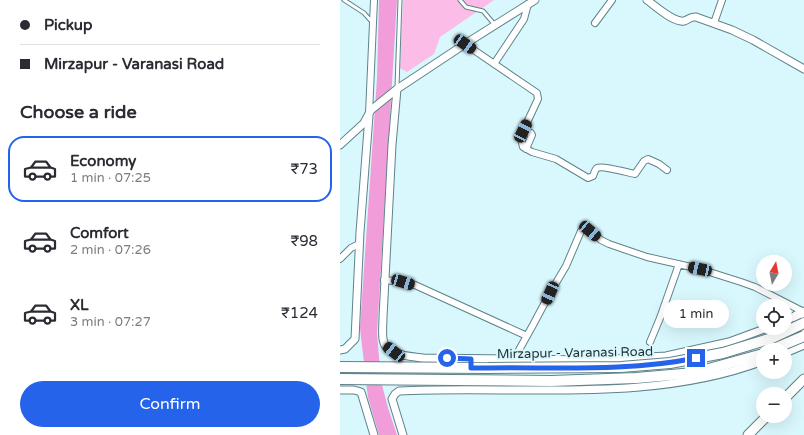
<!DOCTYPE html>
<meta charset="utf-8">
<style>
:root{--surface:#fff;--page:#f7f7f7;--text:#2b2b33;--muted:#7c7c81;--line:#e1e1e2;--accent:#2563eb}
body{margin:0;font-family:"Varela Round",sans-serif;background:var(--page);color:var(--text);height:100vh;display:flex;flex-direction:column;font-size:15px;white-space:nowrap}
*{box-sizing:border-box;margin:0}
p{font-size:13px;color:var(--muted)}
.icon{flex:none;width:22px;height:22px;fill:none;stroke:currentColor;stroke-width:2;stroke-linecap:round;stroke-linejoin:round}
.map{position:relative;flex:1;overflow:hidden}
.sheet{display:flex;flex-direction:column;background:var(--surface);width:340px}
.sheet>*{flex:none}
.guide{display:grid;align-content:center;height:88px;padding:0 20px;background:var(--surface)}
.needle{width:26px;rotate:10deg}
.fabs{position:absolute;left:416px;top:255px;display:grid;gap:8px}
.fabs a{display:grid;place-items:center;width:36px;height:36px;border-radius:50%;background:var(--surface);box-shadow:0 4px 16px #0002;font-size:20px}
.end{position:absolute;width:18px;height:18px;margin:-9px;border:5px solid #2563eb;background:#fff;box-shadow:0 0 0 2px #fff}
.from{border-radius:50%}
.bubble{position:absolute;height:28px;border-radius:14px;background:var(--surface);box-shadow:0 4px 16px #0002;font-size:13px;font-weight:600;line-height:28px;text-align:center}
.car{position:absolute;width:12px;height:24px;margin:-12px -6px;border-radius:5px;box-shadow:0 0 3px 1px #0007;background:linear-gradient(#222 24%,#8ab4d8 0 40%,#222 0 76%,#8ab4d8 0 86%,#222 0)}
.guide b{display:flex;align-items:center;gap:14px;height:38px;font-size:15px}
.guide b+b{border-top:1px solid var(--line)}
.guide i{width:10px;height:10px;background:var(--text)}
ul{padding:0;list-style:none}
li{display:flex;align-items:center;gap:12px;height:66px;margin:0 8px 6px;padding:0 12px;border:2px solid transparent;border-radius:16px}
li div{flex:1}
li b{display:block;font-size:15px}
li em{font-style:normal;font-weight:600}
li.current{border-color:var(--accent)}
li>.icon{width:36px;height:36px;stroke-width:1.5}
h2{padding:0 20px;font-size:18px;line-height:48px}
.cta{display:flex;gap:8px;margin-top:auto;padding:8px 20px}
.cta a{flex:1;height:46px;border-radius:24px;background:var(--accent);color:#fff;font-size:16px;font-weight:600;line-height:46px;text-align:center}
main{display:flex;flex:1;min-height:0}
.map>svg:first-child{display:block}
</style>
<main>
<section class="sheet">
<div class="guide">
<b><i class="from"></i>Pickup</b>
<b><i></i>Mirzapur - Varanasi Road</b>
</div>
<h2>Choose a ride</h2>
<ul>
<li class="current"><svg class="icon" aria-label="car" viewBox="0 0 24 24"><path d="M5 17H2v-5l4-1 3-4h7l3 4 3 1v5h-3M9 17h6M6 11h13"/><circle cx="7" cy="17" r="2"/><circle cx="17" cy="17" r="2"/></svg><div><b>Economy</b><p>1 min · 07:25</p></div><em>₹73</em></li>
<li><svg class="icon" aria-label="car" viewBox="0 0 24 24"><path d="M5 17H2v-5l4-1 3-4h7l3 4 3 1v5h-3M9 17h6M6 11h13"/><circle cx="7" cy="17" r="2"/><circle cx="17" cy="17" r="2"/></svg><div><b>Comfort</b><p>2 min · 07:26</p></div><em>₹98</em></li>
<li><svg class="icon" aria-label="car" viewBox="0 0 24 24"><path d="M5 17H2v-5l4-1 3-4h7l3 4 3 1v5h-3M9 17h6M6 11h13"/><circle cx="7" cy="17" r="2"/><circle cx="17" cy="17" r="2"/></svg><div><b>XL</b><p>3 min · 07:27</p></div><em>₹124</em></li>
</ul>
<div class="cta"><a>Confirm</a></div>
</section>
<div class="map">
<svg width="464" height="435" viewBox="0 0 464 435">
<rect width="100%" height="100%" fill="#d9f8fe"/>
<!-- green -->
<path fill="#fbbce8" d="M 63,0 L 154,0 L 100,37 L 94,54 L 67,72 L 60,68 Z"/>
<!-- water -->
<path fill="#f19dd9" d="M 39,0 L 57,0 L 37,333 L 41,381 L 48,408 L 57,435 L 39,435 L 28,398 L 20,328 L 37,78 Z"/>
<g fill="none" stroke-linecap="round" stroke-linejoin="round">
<!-- service casing -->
<g stroke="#5e8389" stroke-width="5">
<path id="service" d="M 4,0 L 24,13 L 33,23
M 120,0 L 126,7 L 143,11 L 155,25
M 57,87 L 60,0"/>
</g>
<!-- minor casing -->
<g stroke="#5e8389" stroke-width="8">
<path id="minor" d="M 255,23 L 272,0
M 374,23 L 382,0
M 125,44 L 197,93 L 198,99 L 183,131 L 181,139 L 183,147 L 192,152 L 216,159 L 248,178 L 253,176 C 254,174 255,169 257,168 C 262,165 289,173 295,174 L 304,161 L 308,159 L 319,164 L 327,170
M 154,64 L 184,19 L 188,4
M 29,114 L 34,0
M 183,131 L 191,133 L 192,135 L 186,149
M 0,259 L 11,248 L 19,244
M 44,280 L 63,282 L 75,285 L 187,336
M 310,342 L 320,318 L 339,264
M 174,359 L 193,325 L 210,293 L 226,266 L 241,231 L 244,228 L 247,228 L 261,240 L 269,244 L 307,257 L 360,269 L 401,282 L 415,287 L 464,312"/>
</g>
<!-- tertiary casing -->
<g stroke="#5e8389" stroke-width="9">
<path id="tertiary" d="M 307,0 C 315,6 334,23 344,21 C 349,20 350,16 356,17 L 392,30 L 413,40 L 464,69
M 57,89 L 52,145 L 43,317 C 43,324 42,332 43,339 C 45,356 70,356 83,358 L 257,360 L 326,356 L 389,342 L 427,328
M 0,145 L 24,123 L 31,110 L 57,89 L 125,44 L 195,0
M 445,321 L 456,316
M 0,350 L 5,349 L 15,339 L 20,232 L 29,116
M 445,353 L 464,345
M 0,390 L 14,390 L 21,392 L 34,435
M 63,435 L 52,399 L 55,394 L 59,391 C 178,385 310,404 423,361"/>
</g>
<!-- primary casing -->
<g stroke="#5e8389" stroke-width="11">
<path id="primary" d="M 464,312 L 456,316 L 464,336
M 445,398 L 464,379
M 408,435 L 427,416"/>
</g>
<!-- trunk casing -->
<g stroke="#5e8389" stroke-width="12">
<path id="trunk" d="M 0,367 L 148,368
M 0,379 L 211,381 L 296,378 L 354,373 L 423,354"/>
</g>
<!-- service -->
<use href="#service" stroke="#fff" stroke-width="3"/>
<!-- minor -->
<use href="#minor" stroke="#fff" stroke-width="6"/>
<!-- tertiary -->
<use href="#tertiary" stroke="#fff" stroke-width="7"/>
<!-- primary -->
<use href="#primary" stroke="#fff" stroke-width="9"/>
<!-- trunk -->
<use href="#trunk" stroke="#fff" stroke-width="10"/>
<!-- trunk-bridge casing -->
<g stroke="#5e8389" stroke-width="12" stroke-linecap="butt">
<path id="trunk-bridge" d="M 431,350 L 464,336
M 148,368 L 281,367 L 330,363 L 383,353 L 432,338 L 464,323"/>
</g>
<!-- trunk-bridge -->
<use href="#trunk-bridge" stroke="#fff" stroke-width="10"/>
</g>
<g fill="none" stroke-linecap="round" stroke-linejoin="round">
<!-- route -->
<path stroke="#2563eb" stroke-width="5" d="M 107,358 L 131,359 L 131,368 L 148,368 C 217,367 288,372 356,358"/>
</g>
<g text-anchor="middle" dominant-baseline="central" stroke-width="4" stroke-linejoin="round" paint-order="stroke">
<!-- street labels -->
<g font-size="13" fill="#1f2f31" stroke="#d9f8fe">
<text transform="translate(235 353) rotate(-1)">Mirzapur - Varanasi Road</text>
</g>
</g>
</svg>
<div class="fabs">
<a><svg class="needle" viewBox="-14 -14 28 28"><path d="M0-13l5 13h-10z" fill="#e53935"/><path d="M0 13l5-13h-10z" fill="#7c7c81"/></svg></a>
<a><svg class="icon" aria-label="locate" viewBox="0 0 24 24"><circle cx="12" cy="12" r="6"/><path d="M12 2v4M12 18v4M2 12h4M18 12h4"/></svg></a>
<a>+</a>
<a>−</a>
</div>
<i class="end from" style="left:107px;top:358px"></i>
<i class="end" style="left:356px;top:358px"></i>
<div class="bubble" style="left:323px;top:300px;width:66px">1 min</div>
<i class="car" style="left:125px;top:44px;rotate:124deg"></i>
<i class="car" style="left:183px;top:131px;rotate:26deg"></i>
<i class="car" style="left:250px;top:231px;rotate:130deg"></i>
<i class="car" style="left:360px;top:269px;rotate:282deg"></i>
<i class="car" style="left:63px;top:282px;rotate:107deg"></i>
<i class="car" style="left:210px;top:293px;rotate:204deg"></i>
<i class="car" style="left:54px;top:352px;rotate:308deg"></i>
</div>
</main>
